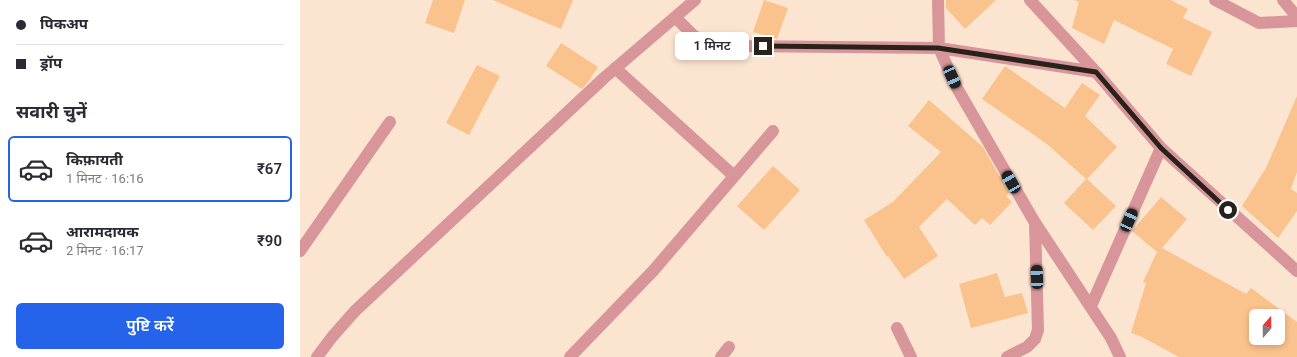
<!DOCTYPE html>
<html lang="hi">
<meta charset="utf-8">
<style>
:root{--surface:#fff;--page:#f2f2f3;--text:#2b2b33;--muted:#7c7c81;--line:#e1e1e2;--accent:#2563eb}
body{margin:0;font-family:Roboto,"Noto Sans Devanagari",sans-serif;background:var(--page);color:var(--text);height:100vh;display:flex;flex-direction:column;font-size:15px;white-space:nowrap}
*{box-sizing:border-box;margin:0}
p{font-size:13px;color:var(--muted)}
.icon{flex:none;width:22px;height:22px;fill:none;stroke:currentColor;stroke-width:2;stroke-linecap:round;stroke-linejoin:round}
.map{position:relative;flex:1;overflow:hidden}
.side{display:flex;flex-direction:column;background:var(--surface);width:300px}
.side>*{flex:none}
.hud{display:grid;align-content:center;height:88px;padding:0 16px;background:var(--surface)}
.needle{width:26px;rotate:20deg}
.tools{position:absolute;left:949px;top:309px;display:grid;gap:8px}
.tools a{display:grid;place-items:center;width:36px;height:36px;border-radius:6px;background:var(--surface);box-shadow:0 2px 6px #0003;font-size:20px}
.end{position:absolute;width:18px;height:18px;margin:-9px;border:5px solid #29221a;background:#fff;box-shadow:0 0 0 2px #fff}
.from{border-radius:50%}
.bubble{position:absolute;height:28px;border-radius:6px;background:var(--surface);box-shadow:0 2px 6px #0003;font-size:13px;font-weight:600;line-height:28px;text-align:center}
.car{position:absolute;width:12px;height:24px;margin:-12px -6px;border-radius:5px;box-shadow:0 0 3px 1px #0007;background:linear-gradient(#222 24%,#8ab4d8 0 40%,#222 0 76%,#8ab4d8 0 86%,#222 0)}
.hud b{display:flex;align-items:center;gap:14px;height:38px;font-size:15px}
.hud b+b{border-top:1px solid var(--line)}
.hud i{width:10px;height:10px;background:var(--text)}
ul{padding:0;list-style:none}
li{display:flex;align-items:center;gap:12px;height:66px;margin:0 8px 6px;padding:0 8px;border:2px solid transparent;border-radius:6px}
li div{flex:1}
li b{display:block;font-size:15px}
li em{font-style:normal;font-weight:600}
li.selected{border-color:var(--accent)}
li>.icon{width:36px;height:36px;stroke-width:1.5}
h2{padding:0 16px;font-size:18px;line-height:48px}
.action{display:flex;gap:8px;margin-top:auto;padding:8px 16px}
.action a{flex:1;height:46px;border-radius:6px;background:var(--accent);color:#fff;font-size:16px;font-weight:600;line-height:46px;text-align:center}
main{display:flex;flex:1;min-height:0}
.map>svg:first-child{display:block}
</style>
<main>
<section class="side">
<div class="hud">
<b><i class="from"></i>पिकअप</b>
<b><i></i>ड्रॉप</b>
</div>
<h2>सवारी चुनें</h2>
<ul>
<li class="selected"><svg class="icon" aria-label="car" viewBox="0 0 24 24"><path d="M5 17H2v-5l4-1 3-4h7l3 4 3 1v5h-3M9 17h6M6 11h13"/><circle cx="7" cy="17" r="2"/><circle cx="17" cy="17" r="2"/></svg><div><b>किफ़ायती</b><p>1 मिनट · 16:16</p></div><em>₹67</em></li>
<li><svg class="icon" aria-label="car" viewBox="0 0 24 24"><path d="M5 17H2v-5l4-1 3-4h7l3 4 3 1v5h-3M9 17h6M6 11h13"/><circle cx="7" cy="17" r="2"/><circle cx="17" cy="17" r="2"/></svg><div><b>आरामदायक</b><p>2 मिनट · 16:17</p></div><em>₹90</em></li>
</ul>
<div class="action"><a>पुष्टि करें</a></div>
</section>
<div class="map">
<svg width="997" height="357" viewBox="0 0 997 357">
<rect width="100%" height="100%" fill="#fbe5d1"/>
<!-- building -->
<path fill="#fac28c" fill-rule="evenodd" d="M 133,0 L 165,0 L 154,33 L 125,23 Z
M 193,0 L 273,0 L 261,29 Z
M 464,0 L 488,8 L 477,39 L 453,32 Z
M 646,0 L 696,0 L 665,29 L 646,8 Z
M 774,0 L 871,0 L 888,9 L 883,18 L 912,32 L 891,76 L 866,64 L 873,49 L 814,20 L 804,44 L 772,28 L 779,2 Z
M 261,43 L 298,67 L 288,82 L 282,89 L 246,66 Z
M 177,65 L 200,76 L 169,135 L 146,123 Z
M 705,66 L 765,108 L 782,83 L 800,95 L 785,116 L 817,147 L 787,179 L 816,206 L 793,230 L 764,203 L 786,179 L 747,144 L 682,99 Z
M 997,96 L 997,172 L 991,189 L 997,193 L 997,211 L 978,238 L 942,206 L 966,168 Z
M 629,100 L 683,147 L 709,193 L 706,196 L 712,202 L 690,225 L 682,218 L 675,225 L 647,199 L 619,227 L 638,256 L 604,279 L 588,256 L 587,257 L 564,220 L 593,202 L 641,152 L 608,126 Z
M 473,166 L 500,190 L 464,230 L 437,206 Z
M 861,197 L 887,219 L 862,248 L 946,294 L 951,288 L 997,322 L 997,357 L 879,357 L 840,336 L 831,333 L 846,283 L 843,282 L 857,252 L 832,231 ZM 956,316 L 978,316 L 978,338 L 956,338 Z
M 697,273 L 705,297 L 722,293 L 728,313 L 671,328 L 659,284 Z"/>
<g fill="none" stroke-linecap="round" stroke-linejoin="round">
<!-- minor -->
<path stroke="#d8969a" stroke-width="12" d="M 638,0 L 639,48 L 657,88 L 734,221 L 811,338 L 820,357
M 730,0 L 796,72 L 861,148 L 997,271
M 375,17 L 394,36 L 405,41 L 431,46 L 639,48 L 796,72
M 315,68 L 434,176
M 0,251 L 90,122
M 791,306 L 861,148
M 597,328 L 611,357
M 17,357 L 32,337 L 55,311 L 304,78 L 395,0
M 270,357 L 353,271 L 473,131
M 421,357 L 429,347
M 707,357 L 727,347 L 735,339 L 738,330 L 735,223"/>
<!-- tertiary -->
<path stroke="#d8969a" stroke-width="12" d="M 915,0 L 959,23 L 997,21
M 983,0 L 997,17"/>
</g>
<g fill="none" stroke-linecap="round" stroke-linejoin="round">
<!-- route -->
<path stroke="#29221a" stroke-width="5" d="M 463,46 L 638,48 L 796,72 L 861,148 L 928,210"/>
</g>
</svg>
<div class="tools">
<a><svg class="needle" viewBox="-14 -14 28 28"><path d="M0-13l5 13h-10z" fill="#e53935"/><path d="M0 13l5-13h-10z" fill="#7c7c81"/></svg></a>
</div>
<i class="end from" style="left:928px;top:210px"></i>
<i class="end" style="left:463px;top:46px"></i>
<div class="bubble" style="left:375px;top:32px;width:74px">1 मिनट</div>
<i class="car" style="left:652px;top:77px;rotate:156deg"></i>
<i class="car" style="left:711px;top:182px;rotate:330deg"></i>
<i class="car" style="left:829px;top:220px;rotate:24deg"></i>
<i class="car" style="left:737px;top:277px;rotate:358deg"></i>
</div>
</main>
